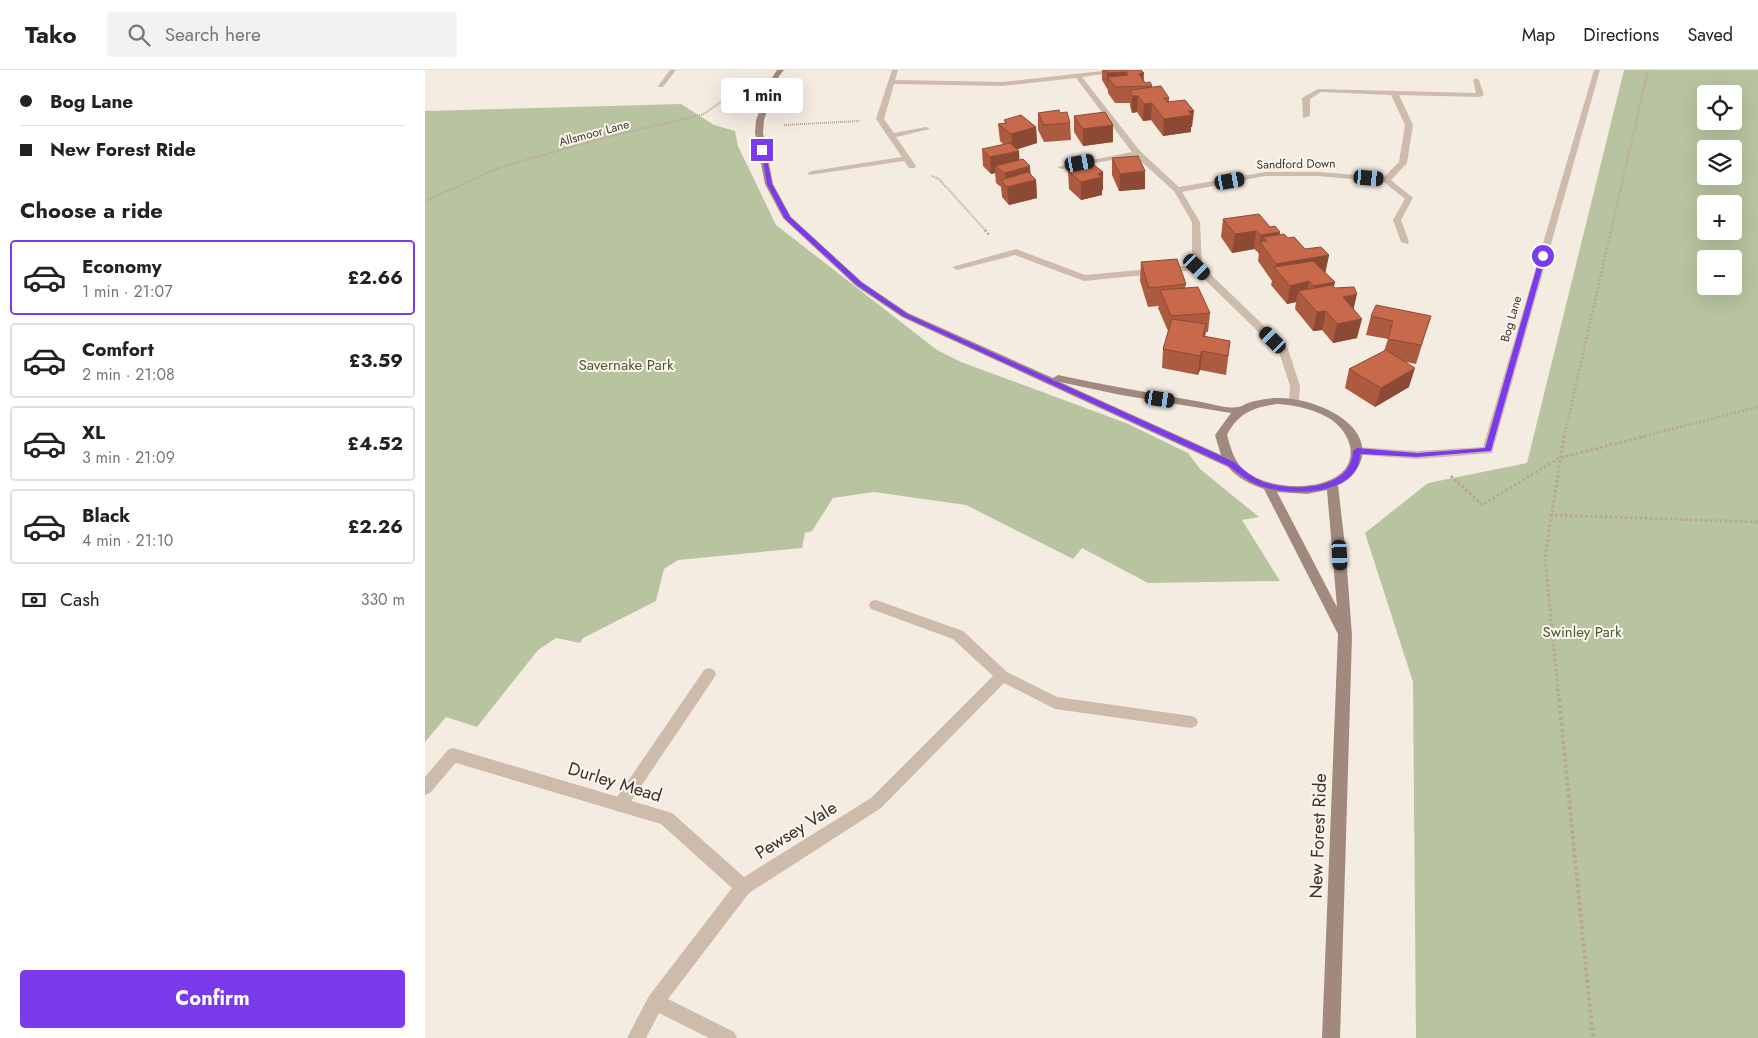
<!DOCTYPE html>
<meta charset="utf-8">
<style>
:root{--surface:#fff;--page:#f2f2f2;--text:#222;--muted:#767676;--line:#e0e0e0;--accent:#7c3aed}
body{margin:0;font-family:Jost,sans-serif;background:var(--page);color:var(--text);height:100vh;display:flex;flex-direction:column;font-size:19px;white-space:nowrap}
*{box-sizing:border-box;margin:0}
p{font-size:16px;color:var(--muted)}
.icon{flex:none;width:28px;height:28px;fill:none;stroke:currentColor;stroke-width:2;stroke-linecap:round;stroke-linejoin:round}
.map{position:relative;flex:1;overflow:hidden}
.drawer{display:flex;flex-direction:column;background:var(--surface);width:425px}
.drawer>*{flex:none}
.guide{display:grid;align-content:center;height:110px;padding:0 20px;background:var(--surface)}
.fabs{position:absolute;left:1272px;top:15px;display:grid;gap:10px}
.fabs a{display:grid;place-items:center;width:45px;height:45px;border-radius:5px;background:var(--surface);box-shadow:0 5px 20px #0002;font-size:25px}
.end{position:absolute;width:22px;height:22px;margin:-11px;border:6px solid #7c3aed;background:#fff;box-shadow:0 0 0 2px #fff}
.from{border-radius:50%}
.bubble{position:absolute;height:35px;border-radius:5px;background:var(--surface);box-shadow:0 5px 20px #0002;font-size:16px;font-weight:700;line-height:35px;text-align:center}
.car{position:absolute;width:15px;height:30px;margin:-15px -8px;border-radius:6px;box-shadow:0 0 4px 1px #0007;background:linear-gradient(#222 24%,#8ab4d8 0 40%,#222 0 76%,#8ab4d8 0 86%,#222 0)}
.guide b{display:flex;align-items:center;gap:18px;height:48px;font-size:19px}
.guide b+b{border-top:1px solid var(--line)}
.guide i{width:12px;height:12px;background:var(--text)}
ul{padding:0;list-style:none}
li{display:flex;align-items:center;gap:15px;height:75px;margin:0 10px 8px;padding:0 10px;border:2px solid var(--line);border-radius:5px}
li div{flex:1}
li b{display:block;font-size:19px}
li em{font-style:normal;font-weight:700}
li.active{border-color:var(--accent)}
li>.icon{width:45px;height:45px;stroke-width:1.5}
h2{padding:0 20px;font-size:22px;line-height:60px}
.pay{display:flex;align-items:center;gap:12px;height:55px;padding:0 20px;font-size:19px}
.pay p{margin-inline-start:auto}
.cta{display:flex;gap:10px;margin-top:auto;padding:10px 20px}
.cta a{flex:1;height:58px;border-radius:5px;background:var(--accent);color:#fff;font-size:20px;font-weight:700;line-height:58px;text-align:center}
header{display:flex;align-items:center;gap:30px;box-sizing:border-box;height:70px;padding:0 25px;background:var(--surface);border-bottom:1px solid var(--line)}
header strong{font-size:24px}
nav{display:flex;gap:28px;margin-inline-start:auto;font-size:18px}
.search{width:350px;height:45px;background:var(--page);display:flex;align-items:center;gap:12px;box-sizing:border-box;padding:0 18px;border-radius:5px;color:var(--muted);font-size:19px}
main{display:flex;flex:1;min-height:0}
.map>svg:first-child{display:block}
</style>
<header>
<strong>Tako</strong>
<div class="search"><svg class="icon" aria-label="search" viewBox="0 0 24 24"><circle cx="10" cy="10" r="6"/><path d="M15 15l6 6"/></svg>Search here</div>
<nav><a>Map</a><a>Directions</a><a>Saved</a></nav>
</header>
<main>
<section class="drawer">
<div class="guide">
<b><i class="from"></i>Bog Lane</b>
<b><i></i>New Forest Ride</b>
</div>
<h2>Choose a ride</h2>
<ul>
<li class="active"><svg class="icon" aria-label="car" viewBox="0 0 24 24"><path d="M5 17H2v-5l4-1 3-4h7l3 4 3 1v5h-3M9 17h6M6 11h13"/><circle cx="7" cy="17" r="2"/><circle cx="17" cy="17" r="2"/></svg><div><b>Economy</b><p>1 min · 21:07</p></div><em>£2.66</em></li>
<li><svg class="icon" aria-label="car" viewBox="0 0 24 24"><path d="M5 17H2v-5l4-1 3-4h7l3 4 3 1v5h-3M9 17h6M6 11h13"/><circle cx="7" cy="17" r="2"/><circle cx="17" cy="17" r="2"/></svg><div><b>Comfort</b><p>2 min · 21:08</p></div><em>£3.59</em></li>
<li><svg class="icon" aria-label="car" viewBox="0 0 24 24"><path d="M5 17H2v-5l4-1 3-4h7l3 4 3 1v5h-3M9 17h6M6 11h13"/><circle cx="7" cy="17" r="2"/><circle cx="17" cy="17" r="2"/></svg><div><b>XL</b><p>3 min · 21:09</p></div><em>£4.52</em></li>
<li><svg class="icon" aria-label="car" viewBox="0 0 24 24"><path d="M5 17H2v-5l4-1 3-4h7l3 4 3 1v5h-3M9 17h6M6 11h13"/><circle cx="7" cy="17" r="2"/><circle cx="17" cy="17" r="2"/></svg><div><b>Black</b><p>4 min · 21:10</p></div><em>£2.26</em></li>
</ul>
<div class="pay"><svg class="icon" aria-label="cash" viewBox="0 0 24 24"><path d="M3 7h18v10H3z"/><circle cx="12" cy="12" r="2"/></svg>Cash<p>330 m</p></div>
<div class="cta"><a>Confirm</a></div>
</section>
<div class="map">
<svg width="1333" height="968" viewBox="0 0 1333 968">
<rect width="100%" height="100%" fill="#f4ebe1"/>
<!-- green -->
<path fill="#b8c4a0" fill-rule="evenodd" d="M 1199,0 L 1333,0 L 1333,968 L 991,968 L 988,612 L 940,463 L 1003,413 L 1102,393 ZM 1281,24 L 1309,24 L 1309,51 L 1281,51 ZM 1281,79 L 1309,79 L 1309,106 L 1281,106 ZM 1281,134 L 1309,134 L 1309,161 L 1281,161 ZM 1281,189 L 1309,189 L 1309,216 L 1281,216 Z
M 256,34 L 289,55 L 310,61 L 313,76 L 351,155 L 512,280 L 536,292 L 701,353 L 763,383 L 775,399 L 834,447 L 817,450 L 855,511 L 723,513 L 657,478 L 648,489 L 541,435 L 449,422 L 408,428 L 387,461 L 380,463 L 377,478 L 253,490 L 239,499 L 231,531 L 158,568 L 155,573 L 131,568 L 113,580 L 52,657 L 21,647 L 0,672 L 0,41 Z"/>
<g fill="none" stroke-linecap="round" stroke-linejoin="round">
<!-- path-far3 -->
<path stroke="#b9a596" stroke-width="2" stroke-dasharray="1 1" stroke-linecap="butt" d="M 359,55 L 435,51
M 507,106 L 514,109 L 561,161
M 0,131 L 76,97 L 178,68 L 279,44 L 323,13
M 1186,161 L 1223,0"/>
<!-- path-far2 -->
<path stroke="#b9a596" stroke-width="2.5" stroke-dasharray="2 2" stroke-linecap="butt" d="M 560,160 L 565,166
M 1139,367 L 1186,160
M 1216,367 L 1333,337"/>
<!-- path-far1 -->
<path stroke="#b9a596" stroke-width="3" stroke-dasharray="2.5 2.5" stroke-linecap="butt" d="M 1026,406 L 1057,435 L 1134,388 L 1221,366
M 1125,445 L 1333,452
M 1134,631 L 1120,487 L 1139,366"/>
<!-- path -->
<path stroke="#b9a596" stroke-width="4" stroke-dasharray="3 3" stroke-linecap="butt" d="M 1134,629 L 1168,968"/>
<!-- service -->
<path fill="#cdbbac" fill-rule="evenodd" d="M 245,0 L 251,0 L 238,17 L 234,17 L 233,16 Z
M 1169,0 L 1175,0 L 1067,383 L 992,389 L 927,384 L 925,381 L 927,378 L 931,377 L 992,381 L 1058,377 Z
M 284,598 L 289,600 L 291,604 L 289,608 L 200,740 L 195,742 L 190,740 L 187,735 L 190,730 L 279,600 Z
M 28,678 L 33,680 L 35,685 L 33,690 L 5,723 L 0,725 L 0,707 L 23,680 Z"/>
<!-- minor -->
<path fill="#cdbbac" fill-rule="evenodd" d="M 467,0 L 473,0 L 470,10 L 577,12 L 686,0 L 707,0 L 657,7 L 715,81 L 754,117 L 840,102 L 893,102 L 959,107 L 974,92 L 980,55 L 966,25 L 896,22 L 885,29 L 885,46 L 878,48 L 877,28 L 893,19 L 1051,23 L 1048,10 L 1051,8 L 1054,10 L 1059,25 L 1055,27 L 974,25 L 988,55 L 982,93 L 966,110 L 988,128 L 976,150 L 984,172 L 983,174 L 976,172 L 968,150 L 980,129 L 959,112 L 893,106 L 840,106 L 757,122 L 775,152 L 777,196 L 863,279 L 875,316 L 874,331 L 869,334 L 864,331 L 865,316 L 854,282 L 770,200 L 659,211 L 590,185 L 532,200 L 527,197 L 591,179 L 660,205 L 767,195 L 767,152 L 749,121 L 710,86 L 636,99 L 632,97 L 707,82 L 651,8 L 577,16 L 469,14 L 459,49 L 469,63 L 501,57 L 505,59 L 471,67 L 491,96 L 490,98 L 484,98 L 479,91 L 384,105 L 383,103 L 387,101 L 477,87 L 451,49 Z
M 451,530 L 538,561 L 582,602 L 632,627 L 766,646 L 771,648 L 773,652 L 771,656 L 766,658 L 630,639 L 579,613 L 456,738 L 324,823 L 243,929 L 309,962 L 312,968 L 284,968 L 234,943 L 221,968 L 202,968 L 224,926 L 307,818 L 236,754 L 28,692 L 23,690 L 21,685 L 23,680 L 28,678 L 247,743 L 319,807 L 446,728 L 568,606 L 528,569 L 446,539 L 444,535 L 446,531 Z"/>
<!-- secondary -->
<path fill="#a18a7d" fill-rule="evenodd" d="M 352,0 L 359,0 L 354,6 L 339,50 L 338,63 L 348,114 L 366,147 L 437,212 L 483,243 L 628,308 L 633,305 C 679,315 725,323 771,331 C 784,333 800,339 813,337 C 816,337 820,334 823,333 C 833,330 843,328 853,328 C 883,327 944,349 937,387 C 934,400 924,411 913,415 L 921,485 L 927,566 L 915,968 L 897,968 L 913,564 L 839,419 C 824,414 813,408 803,397 L 477,247 L 431,216 L 358,148 L 340,114 L 330,63 L 331,50 L 348,6 ZM 635,312 L 696,325 L 806,343 L 790,365 L 796,385 ZM 853,334 C 880,336 918,345 925,376 C 927,383 925,392 921,398 C 901,424 840,420 818,399 C 808,389 806,378 802,365 C 813,343 829,337 853,334 ZM 902,420 L 912,537 L 852,422 L 882,424 Z"/>
</g>
<!-- wall -->
<path fill="#ac5a40" d="M 677,0 L 716,0 L 719,10 L 720,13 L 727,16 L 727,17 L 744,28 L 744,32 L 767,57 L 766,57 L 766,62 L 738,66 L 726,50 L 718,51 L 712,42 L 707,43 L 705,36 L 705,33 L 690,33 L 683,23 L 683,20 L 677,10 Z
M 613,43 L 635,43 L 645,53 L 646,70 L 619,72 L 613,60 Z
M 649,46 L 688,72 L 658,76 L 649,62 Z
M 579,50 L 611,57 L 612,73 L 592,79 L 594,81 L 594,90 L 611,110 L 612,128 L 584,135 L 577,127 L 576,117 L 571,113 L 570,103 L 566,104 L 558,96 L 557,79 L 579,75 L 575,71 L 573,54 L 580,53 Z
M 687,88 L 720,101 L 720,119 L 694,121 L 687,105 Z
M 656,92 L 678,102 L 678,120 L 677,120 L 677,125 L 656,130 L 644,119 L 643,101 L 657,98 Z
M 798,149 L 845,157 L 855,164 L 863,168 L 880,179 L 904,185 L 900,203 L 909,217 L 929,239 L 932,268 L 908,273 L 897,260 L 888,261 L 870,239 L 871,232 L 862,234 L 846,215 L 847,211 L 833,191 L 834,183 L 829,179 L 807,183 L 796,167 Z
M 716,192 L 761,214 L 760,218 L 785,243 L 783,262 L 781,262 L 780,267 L 805,271 L 801,305 L 775,300 L 773,305 L 737,298 L 738,279 L 743,261 L 733,238 L 734,236 L 723,237 L 715,211 Z
M 946,246 L 1006,246 L 991,294 L 981,292 L 984,317 L 950,337 L 920,318 L 924,299 L 959,281 L 963,269 L 941,265 Z"/>
<!-- shaded-wall -->
<path fill="#8c4a34" d="M 701,2 L 700,16 L 683,7 L 682,20 L 682,3 Z
M 719,3 L 718,16 L 714,4 Z
M 707,26 L 713,26 L 712,42 L 707,43 Z
M 727,33 L 726,50 L 718,51 L 719,34 Z
M 763,41 L 769,41 L 767,57 L 766,57 L 766,62 L 738,66 L 739,49 Z
M 688,55 L 688,72 L 658,76 L 658,59 Z
M 611,57 L 612,73 L 587,81 L 586,64 Z
M 594,81 L 595,98 L 570,96 L 570,103 L 566,104 L 565,87 Z
M 605,96 L 606,111 L 611,110 L 612,128 L 584,135 L 582,117 L 581,115 L 580,103 Z
M 720,101 L 720,119 L 694,121 L 695,104 Z
M 678,102 L 678,120 L 677,120 L 677,125 L 656,130 L 656,112 L 673,104 Z
M 831,161 L 829,179 L 807,183 L 810,164 Z
M 855,162 L 852,181 L 838,167 L 837,175 L 835,172 L 834,183 L 833,184 L 836,165 Z
M 904,185 L 900,204 L 850,198 L 851,194 Z
M 884,211 L 880,229 L 873,221 L 871,232 L 862,234 L 865,216 Z
M 910,212 L 906,231 L 885,235 L 889,216 Z
M 932,224 L 928,242 L 918,227 Z
M 901,241 L 897,260 L 888,261 L 892,242 Z
M 937,249 L 932,268 L 908,273 L 912,254 Z
M 781,254 L 775,300 L 773,305 L 775,286 L 778,266 Z
M 990,298 L 984,317 L 950,337 L 956,318 Z"/>
<!-- building -->
<path fill="#c8694b" stroke="#8c4a34" d="M 681,0 L 716,0 L 719,3 L 714,4 L 720,13 L 725,12 L 727,16 L 690,17 L 683,7 L 703,5 L 701,2 L 682,3 Z
M 736,16 L 744,28 L 739,28 L 742,32 L 760,30 L 769,41 L 763,41 L 767,45 L 739,49 L 727,33 L 719,34 L 713,26 L 707,26 L 705,20 Z
M 634,40 L 635,43 L 642,42 L 645,53 L 619,55 L 613,43 Z
M 680,42 L 688,55 L 658,59 L 649,46 Z
M 596,45 L 611,57 L 586,64 L 573,54 L 582,53 L 579,50 Z
M 585,73 L 594,81 L 565,87 L 557,79 Z
M 713,86 L 720,101 L 695,104 L 687,88 Z
M 598,89 L 605,96 L 580,103 L 570,96 Z
M 664,91 L 678,102 L 673,104 L 677,107 L 656,112 L 643,101 L 662,97 L 656,92 Z
M 603,102 L 611,110 L 582,117 L 576,110 Z
M 834,144 L 845,157 L 850,156 L 855,162 L 836,165 L 831,161 L 810,164 L 798,149 Z
M 859,164 L 863,168 L 869,167 L 880,179 L 896,177 L 904,185 L 851,194 L 835,172 L 842,171 L 838,167 Z
M 752,189 L 761,214 L 724,218 L 716,192 Z
M 888,191 L 910,212 L 889,216 L 884,211 L 865,216 L 849,197 Z
M 907,215 L 910,218 L 929,217 L 932,224 L 918,227 L 937,249 L 912,254 L 901,241 L 892,242 L 873,221 Z
M 773,217 L 785,243 L 746,246 L 735,220 Z
M 951,235 L 1006,246 L 996,275 L 963,269 L 968,251 L 946,246 Z
M 747,249 L 781,254 L 778,266 L 805,271 L 803,286 L 777,281 L 775,286 L 738,279 Z
M 961,280 L 990,298 L 956,318 L 924,299 Z"/>
<!-- route -->
<path fill="#7c3aed" d="M 336,79 L 340,80 L 347,114 L 365,147 L 436,212 L 482,244 L 809,392 C 819,400 827,407 838,412 C 866,422 927,421 928,381 L 932,378 L 992,383 L 1060,378 L 1115,186 L 1121,186 L 1066,381 L 992,387 L 935,384 C 935,427 861,427 833,415 C 822,411 813,403 804,396 L 478,246 L 432,215 L 360,149 L 342,114 Z"/>
<g text-anchor="middle" dominant-baseline="central" stroke-width="4" stroke-linejoin="round" paint-order="stroke">
<!-- far-street labels -->
<g font-size="12" fill="#3b302b" stroke="#fbf5ee">
<text transform="translate(169 63) rotate(-15)">Allsmoor Lane</text>
<text transform="translate(871 94) rotate(-1)">Sandford Down</text>
<text transform="translate(1086 249) rotate(-74)">Bog Lane</text>
</g>
<!-- park labels -->
<g font-size="15" fill="#4a5a2e" stroke="#fbf5ee">
<text x="201" y="295">Savernake Park</text>
<text x="1157" y="562">Swinley Park</text>
</g>
<!-- near-street labels -->
<g font-size="18" fill="#3b302b" stroke="#fbf5ee">
<text transform="translate(190 712) rotate(17)">Durley Mead</text>
<text transform="translate(371 760) rotate(-32)">Pewsey Vale</text>
<text transform="translate(893 766) rotate(-88)">New Forest Ride</text>
</g>
</g>
</svg>
<div class="fabs">
<a><svg class="icon" aria-label="locate" viewBox="0 0 24 24"><circle cx="12" cy="12" r="6"/><path d="M12 2v4M12 18v4M2 12h4M18 12h4"/></svg></a>
<a><svg class="icon" aria-label="layers" viewBox="0 0 24 24"><path d="M12 4l9 5-9 5-9-5zM3 14l9 5 9-5"/></svg></a>
<a>+</a>
<a>−</a>
</div>
<i class="end from" style="left:1118px;top:186px"></i>
<i class="end" style="left:337px;top:80px"></i>
<div class="bubble" style="left:296px;top:8px;width:82px">1 min</div>
<i class="car" style="left:655px;top:93px;rotate:80deg"></i>
<i class="car" style="left:944px;top:108px;rotate:95deg"></i>
<i class="car" style="left:805px;top:111px;rotate:80deg"></i>
<i class="car" style="left:772px;top:197px;rotate:134deg"></i>
<i class="car" style="left:848px;top:270px;rotate:315deg"></i>
<i class="car" style="left:735px;top:329px;rotate:99deg"></i>
<i class="car" style="left:915px;top:485px;rotate:177deg"></i>
</div>
</main>
